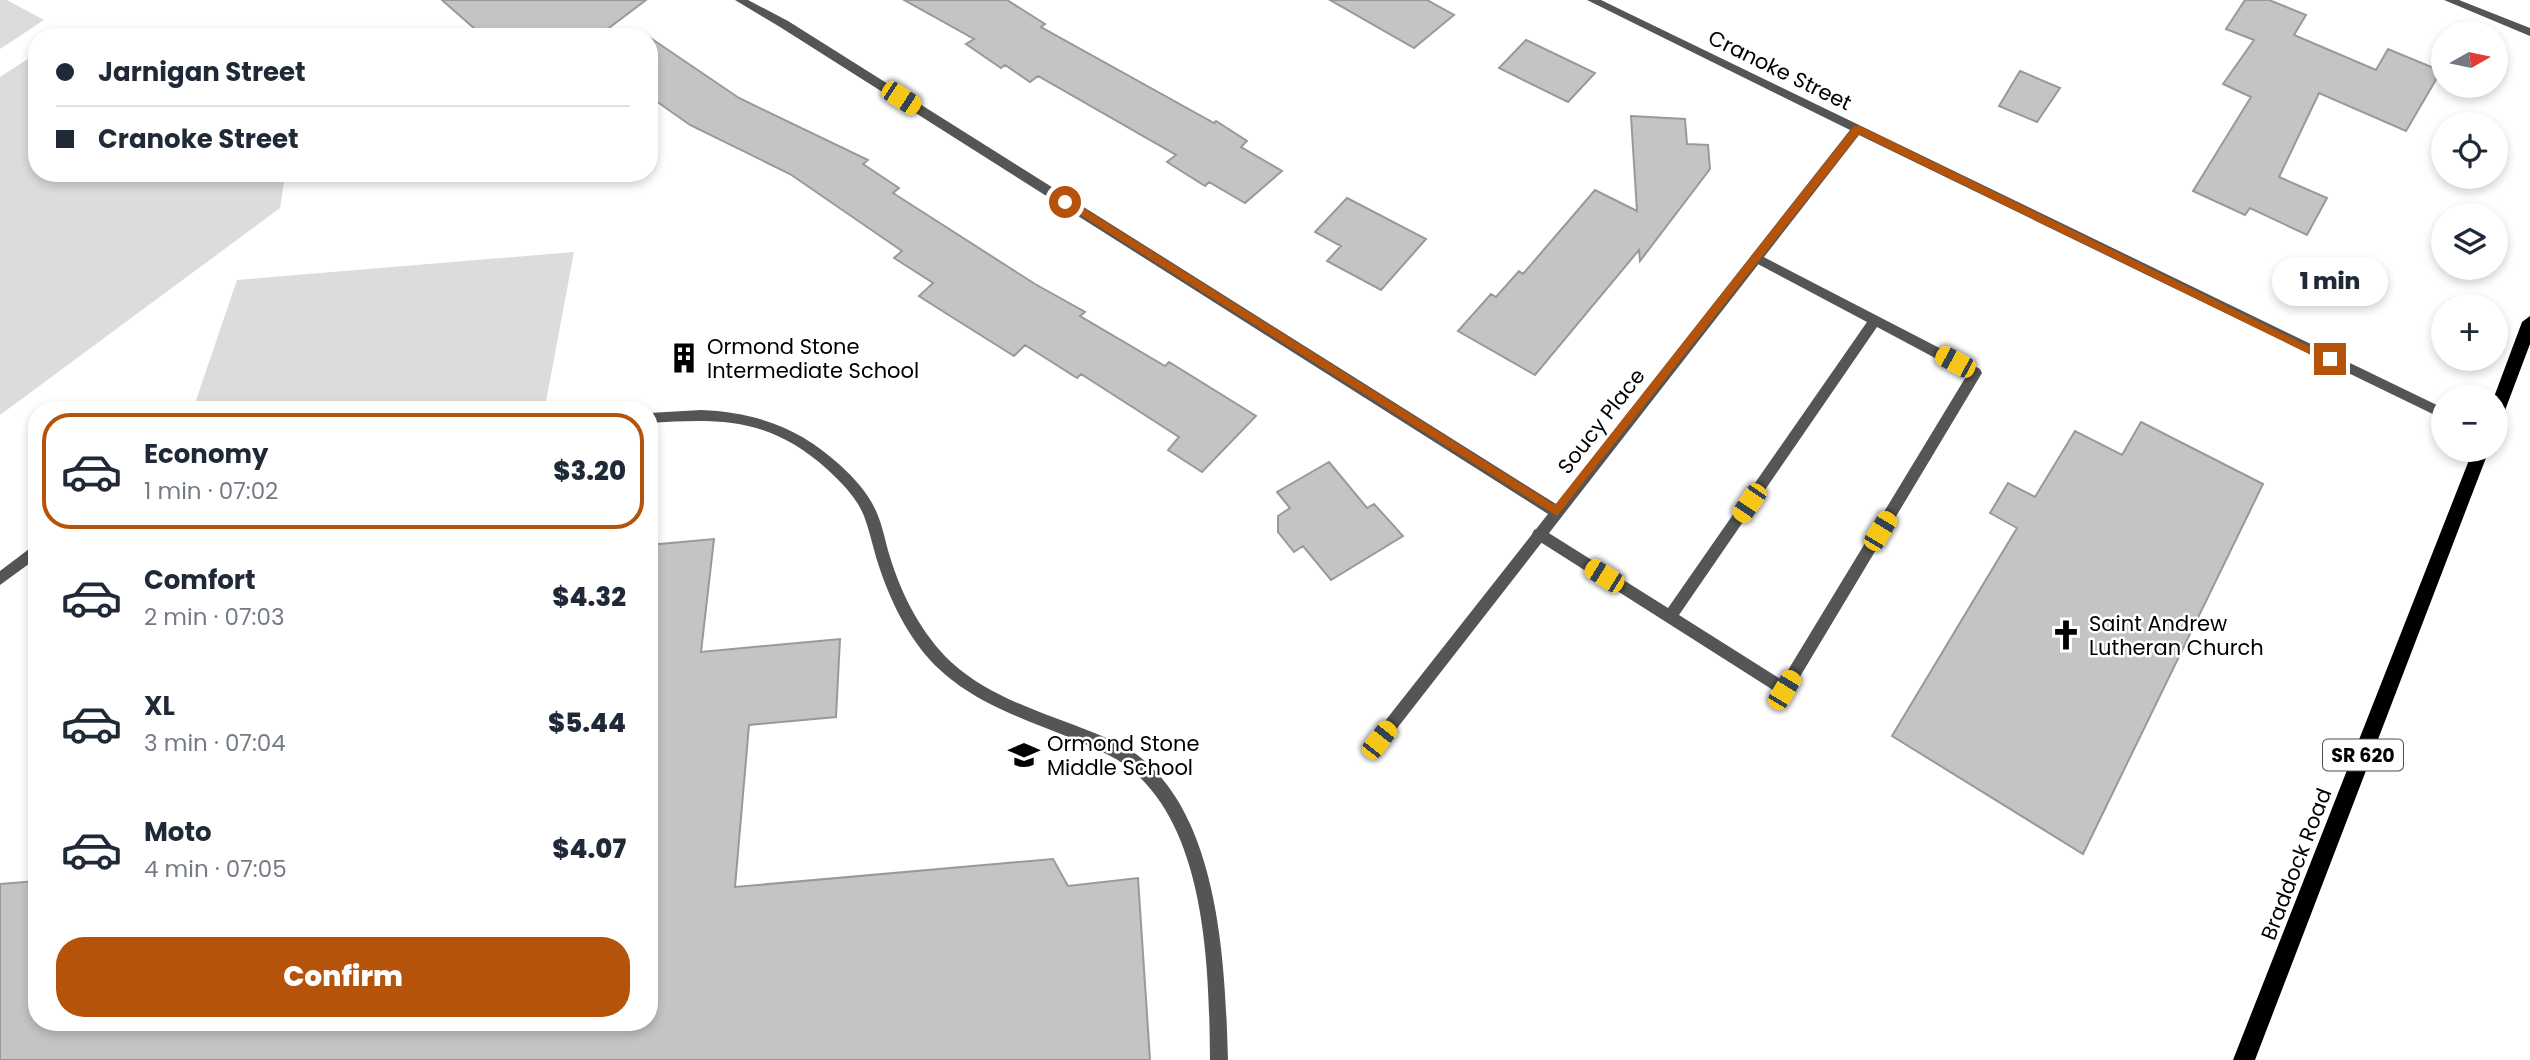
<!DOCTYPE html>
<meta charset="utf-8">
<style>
:root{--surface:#fff;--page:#f6f6f7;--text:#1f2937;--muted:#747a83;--line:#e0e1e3;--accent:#b45309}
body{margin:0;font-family:Poppins,sans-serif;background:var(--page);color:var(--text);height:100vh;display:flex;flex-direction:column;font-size:26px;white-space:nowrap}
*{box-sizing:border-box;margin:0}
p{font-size:23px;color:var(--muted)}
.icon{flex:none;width:38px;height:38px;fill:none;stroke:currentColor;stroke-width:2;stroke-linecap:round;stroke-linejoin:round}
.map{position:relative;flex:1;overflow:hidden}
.panel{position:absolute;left:28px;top:401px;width:630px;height:630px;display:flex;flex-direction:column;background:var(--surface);border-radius:28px;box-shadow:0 4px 10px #0003}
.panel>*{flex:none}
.top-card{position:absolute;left:28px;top:28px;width:630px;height:154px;border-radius:28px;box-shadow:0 4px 10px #0003;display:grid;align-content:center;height:154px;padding:0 28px;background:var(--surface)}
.needle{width:46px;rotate:81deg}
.tools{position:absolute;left:2431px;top:21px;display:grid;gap:14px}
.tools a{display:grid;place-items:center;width:77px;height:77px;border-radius:50%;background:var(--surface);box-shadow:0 4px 10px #0003;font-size:35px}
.end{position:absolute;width:32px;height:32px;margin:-16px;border:9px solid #b45309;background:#fff;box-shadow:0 0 0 4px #fff}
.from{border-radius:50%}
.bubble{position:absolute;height:49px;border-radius:24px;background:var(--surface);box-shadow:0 4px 10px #0003;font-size:23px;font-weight:800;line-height:49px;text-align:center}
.car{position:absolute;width:21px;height:42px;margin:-21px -10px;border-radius:9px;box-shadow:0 0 5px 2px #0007;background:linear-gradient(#f5c518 24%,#345 0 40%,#f5c518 0 76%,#345 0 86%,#f5c518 0)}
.top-card b{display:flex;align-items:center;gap:24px;height:66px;font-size:26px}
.top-card b+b{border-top:2px solid var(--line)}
.top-card i{width:18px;height:18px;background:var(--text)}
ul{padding:12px 0 0;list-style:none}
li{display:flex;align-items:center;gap:21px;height:116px;margin:0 14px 10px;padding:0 14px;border:4px solid transparent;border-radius:28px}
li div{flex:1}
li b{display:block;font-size:26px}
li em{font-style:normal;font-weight:800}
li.active{border-color:var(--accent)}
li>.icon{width:63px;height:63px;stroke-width:1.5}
.primary-button{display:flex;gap:14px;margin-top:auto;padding:14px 28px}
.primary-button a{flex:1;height:80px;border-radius:28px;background:var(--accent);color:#fff;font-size:28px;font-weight:800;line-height:80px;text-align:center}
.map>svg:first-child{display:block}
</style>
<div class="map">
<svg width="2530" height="1060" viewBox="0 0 2530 1060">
<rect width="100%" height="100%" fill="#fff"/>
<!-- green -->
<path fill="#dcdcdc" d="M 0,0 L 7,0 L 44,20 L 0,49 Z
M 37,53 L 37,173 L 281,173 L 285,176 L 280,208 L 0,415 L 0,77 Z
M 574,252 L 545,407 L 193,409 L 237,280 Z"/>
<!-- building -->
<path fill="#c4c4c4" stroke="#999" stroke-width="2" d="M 442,0 L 646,0 L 597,37 L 484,37 Z
M 904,0 L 1007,0 L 1045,24 L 1041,27 L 1214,123 L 1216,121 L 1247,141 L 1241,147 L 1282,171 L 1245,203 L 1209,182 L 1205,186 L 1167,162 L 1176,155 L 1038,76 L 1030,82 L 1005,65 L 1001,68 L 966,44 L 974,39 Z
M 1330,0 L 1427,0 L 1454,15 L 1414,48 Z
M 2245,0 L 2269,0 L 2306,15 L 2294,35 L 2376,70 L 2388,49 L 2441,71 L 2406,131 L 2319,93 L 2279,177 L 2327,198 L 2307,235 L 2250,208 L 2245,215 L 2193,191 L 2251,97 L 2223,84 L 2254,40 L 2226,29 Z
M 649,37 L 739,98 L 868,160 L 863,164 L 899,188 L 893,193 L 1035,284 L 1085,312 L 1080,316 L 1165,366 L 1169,362 L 1256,416 L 1202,472 L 1168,450 L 1179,437 L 1081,374 L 1077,378 L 1025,345 L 1014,356 L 947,314 L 919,296 L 933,283 L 894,258 L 902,251 L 790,174 L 690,125 L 649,96 Z
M 1526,40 L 1595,73 L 1568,102 L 1499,68 Z
M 2020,71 L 2060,88 L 2037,122 L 1999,106 Z
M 1631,116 L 1685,119 L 1687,144 L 1708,145 L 1710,169 L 1640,261 L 1639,250 L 1535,375 L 1458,331 L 1491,294 L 1496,297 L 1519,271 L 1523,274 L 1595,190 L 1637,211 Z
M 1347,198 L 1426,239 L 1381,290 L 1327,261 L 1341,246 L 1315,232 Z
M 2141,422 L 2263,484 L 2083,854 L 1892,736 L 2017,528 L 1990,513 L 2008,483 L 2035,497 L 2075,431 L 2122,455 Z
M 1329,462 L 1367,508 L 1374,504 L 1403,536 L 1331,580 L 1303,546 L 1294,552 L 1278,532 L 1278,516 L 1290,508 L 1277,492 Z
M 714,539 L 701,652 L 840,639 L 836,717 L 749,725 L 735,887 L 1053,859 L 1068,886 L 1138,878 L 1150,1060 L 0,1060 L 0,884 L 37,881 L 37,1022 L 649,1022 L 649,545 Z"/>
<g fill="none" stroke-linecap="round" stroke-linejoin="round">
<!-- service -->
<path fill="#555" fill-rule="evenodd" d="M 1756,253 L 1980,369 L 1982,373 L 1789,695 L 1784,697 L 1534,538 L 1532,534 L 1534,530 L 1539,528 L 1544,530 L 1668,608 L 1867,322 L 1752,261 L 1750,258 L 1752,255 ZM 1877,327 L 1967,375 L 1782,680 L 1679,615 Z
M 701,410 C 755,412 800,428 840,465 C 855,479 868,493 876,511 C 883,526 885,542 890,557 C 902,596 921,633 951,662 C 1000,707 1070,718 1127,748 C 1220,805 1225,963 1228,1060 L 1210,1060 C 1209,966 1207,814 1116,759 C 1054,725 980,714 930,660 C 904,631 887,593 876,557 C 872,543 869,529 864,516 C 857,498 842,483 828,470 C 770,418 723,418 649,423 L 649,413 Z
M 37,543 L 37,558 L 0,585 L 0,571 Z"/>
<!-- minor -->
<path fill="#555" fill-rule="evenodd" d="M 735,0 L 748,0 L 788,21 L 1556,504 L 1850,130 L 1587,0 L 1601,0 L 2443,408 L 2443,419 L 1859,135 L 1384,745 L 1379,747 L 1374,745 L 1371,740 L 1374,735 L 1548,514 L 780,27 Z
M 2444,0 L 2459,0 L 2530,28 L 2530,36 Z"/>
<!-- primary -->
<path fill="#000" fill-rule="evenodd" d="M 2530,316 L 2530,344 L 2504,413 L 2496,420 L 2494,397 L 2522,322 Z
M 2473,450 L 2489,450 L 2255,1060 L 2233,1060 Z"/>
</g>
<!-- route -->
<path fill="#b45309" d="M 1854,126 L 1860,126 L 2335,359 L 2326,362 L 1859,134 L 1557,516 L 1060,202 L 1069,199 L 1555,505 Z"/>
<!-- icons -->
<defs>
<g id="building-bare" transform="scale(2.415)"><path d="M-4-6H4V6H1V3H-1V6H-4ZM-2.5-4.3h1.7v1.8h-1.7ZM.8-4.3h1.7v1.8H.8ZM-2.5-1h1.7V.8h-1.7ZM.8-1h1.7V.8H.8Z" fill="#000" stroke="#fff" stroke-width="2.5" paint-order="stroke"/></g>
<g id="church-bare" transform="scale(2.415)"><path d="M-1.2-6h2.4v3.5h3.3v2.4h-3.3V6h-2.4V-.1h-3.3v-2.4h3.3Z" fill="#000" stroke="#fff" stroke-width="2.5" paint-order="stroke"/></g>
<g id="school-bare" transform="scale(2.415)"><path d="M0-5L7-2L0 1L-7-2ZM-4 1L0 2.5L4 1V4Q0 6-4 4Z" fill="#000" stroke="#fff" stroke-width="2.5" paint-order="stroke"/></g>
</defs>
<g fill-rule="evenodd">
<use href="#building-bare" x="684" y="358"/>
<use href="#church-bare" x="2066" y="635"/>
<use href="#school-bare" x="1024" y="755"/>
</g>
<g text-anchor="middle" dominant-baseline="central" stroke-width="5" stroke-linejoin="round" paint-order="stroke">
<!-- shield labels -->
<rect fill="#fff" stroke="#4c4c4c" stroke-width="2" x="2323" y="739.5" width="80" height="31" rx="5"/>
<g font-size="19" font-weight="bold" fill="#000">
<text x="2363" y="755">SR 620</text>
</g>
<!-- street labels -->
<g font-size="21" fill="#000" stroke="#fff">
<text transform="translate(1780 70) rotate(26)">Cranoke Street</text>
<text transform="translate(1601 421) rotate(-52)">Soucy Place</text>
<text transform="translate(2296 864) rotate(-69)">Braddock Road</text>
</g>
<!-- poi labels -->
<g font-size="21" fill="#000" stroke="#fff" text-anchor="start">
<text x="707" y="346">Ormond Stone<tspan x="707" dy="24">Intermediate School</tspan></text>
<text x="2089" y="623">Saint Andrew<tspan x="2089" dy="24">Lutheran Church</tspan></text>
<text x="1047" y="743">Ormond Stone<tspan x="1047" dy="24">Middle School</tspan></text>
</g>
</g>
</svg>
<div class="tools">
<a><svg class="needle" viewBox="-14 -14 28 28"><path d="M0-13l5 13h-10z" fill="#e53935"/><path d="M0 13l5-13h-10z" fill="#747a83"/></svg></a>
<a><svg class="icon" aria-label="locate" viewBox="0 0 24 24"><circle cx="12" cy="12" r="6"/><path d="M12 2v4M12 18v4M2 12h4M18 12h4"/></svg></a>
<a><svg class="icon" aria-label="layers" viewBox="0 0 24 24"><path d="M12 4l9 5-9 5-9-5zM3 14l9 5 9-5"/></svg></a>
<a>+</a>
<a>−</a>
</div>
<i class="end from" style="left:1065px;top:202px"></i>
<i class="end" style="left:2330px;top:359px"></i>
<div class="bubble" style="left:2272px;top:257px;width:116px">1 min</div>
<i class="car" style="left:901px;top:98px;rotate:123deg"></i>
<i class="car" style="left:1955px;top:362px;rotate:298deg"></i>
<i class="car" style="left:1749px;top:503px;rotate:214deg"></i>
<i class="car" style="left:1880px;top:531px;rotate:31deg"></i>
<i class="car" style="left:1604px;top:576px;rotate:302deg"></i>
<i class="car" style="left:1784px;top:690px;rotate:31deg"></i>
<i class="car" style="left:1379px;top:740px;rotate:38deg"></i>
<div class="top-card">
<b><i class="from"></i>Jarnigan Street</b>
<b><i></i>Cranoke Street</b>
</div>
<section class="panel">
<ul>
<li class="active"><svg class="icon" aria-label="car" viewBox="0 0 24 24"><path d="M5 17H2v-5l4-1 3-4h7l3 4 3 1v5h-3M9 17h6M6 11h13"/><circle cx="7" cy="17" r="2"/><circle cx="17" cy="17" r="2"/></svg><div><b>Economy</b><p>1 min · 07:02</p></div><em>$3.20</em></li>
<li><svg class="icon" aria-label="car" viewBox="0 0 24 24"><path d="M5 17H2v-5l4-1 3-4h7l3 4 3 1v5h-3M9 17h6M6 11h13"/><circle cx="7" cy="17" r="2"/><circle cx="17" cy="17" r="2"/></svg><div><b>Comfort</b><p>2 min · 07:03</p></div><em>$4.32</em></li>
<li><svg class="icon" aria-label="car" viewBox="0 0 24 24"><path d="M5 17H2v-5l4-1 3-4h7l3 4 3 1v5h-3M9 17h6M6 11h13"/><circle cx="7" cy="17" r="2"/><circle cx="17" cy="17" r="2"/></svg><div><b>XL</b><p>3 min · 07:04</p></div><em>$5.44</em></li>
<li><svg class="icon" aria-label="car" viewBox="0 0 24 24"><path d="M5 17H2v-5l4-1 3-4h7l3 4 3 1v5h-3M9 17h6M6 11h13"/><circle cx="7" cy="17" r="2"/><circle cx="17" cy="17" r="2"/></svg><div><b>Moto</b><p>4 min · 07:05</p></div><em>$4.07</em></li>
</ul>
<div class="primary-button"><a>Confirm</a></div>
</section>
</div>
